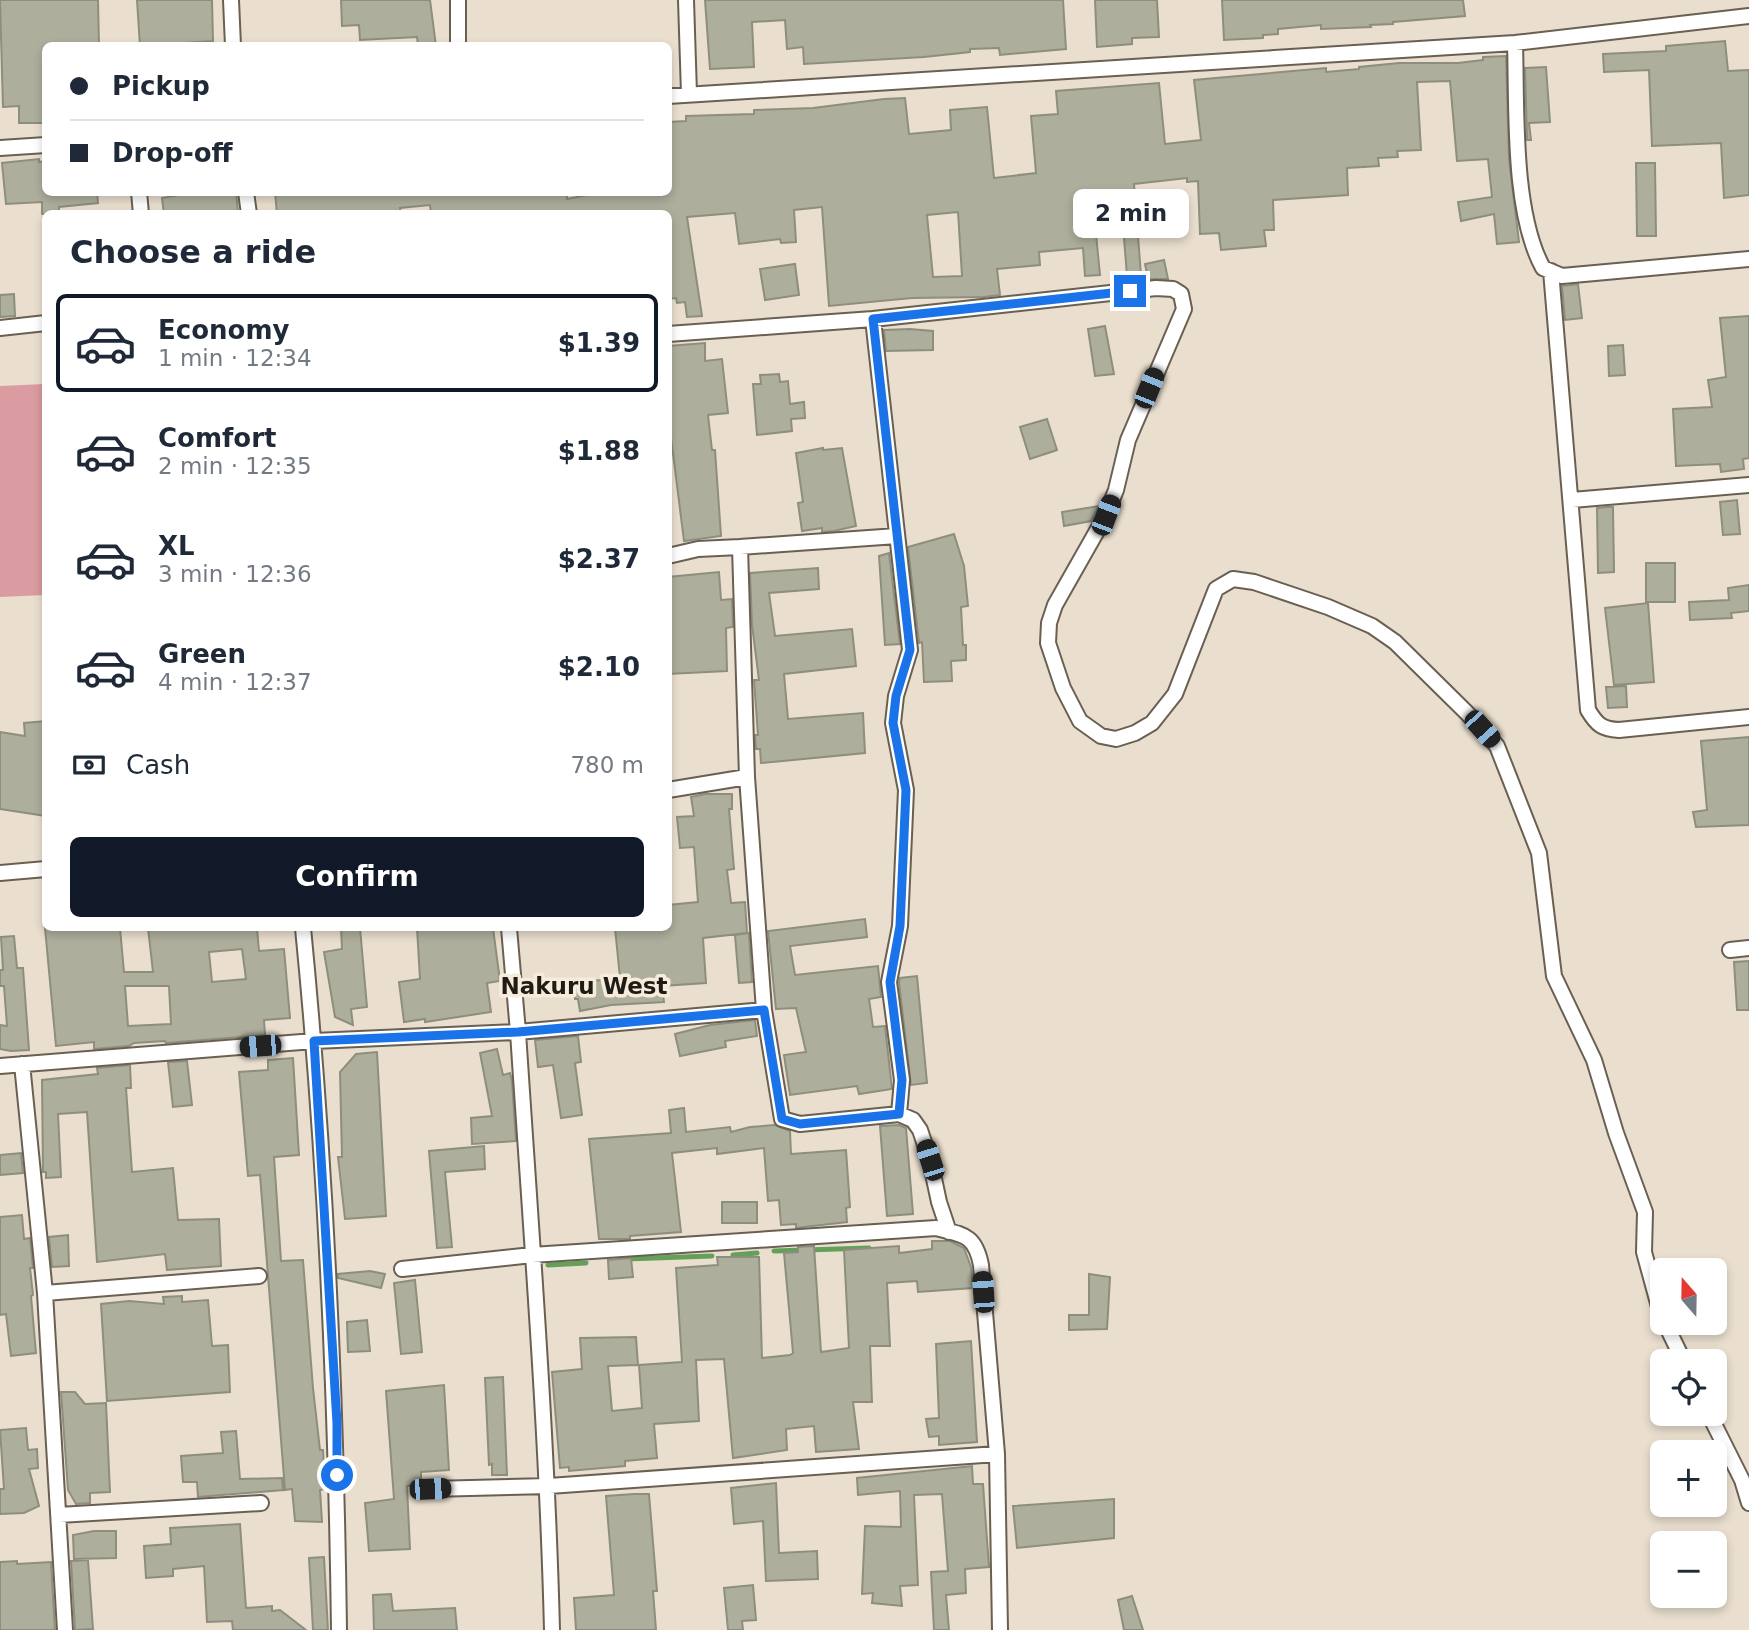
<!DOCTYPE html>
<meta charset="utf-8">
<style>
:root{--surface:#fff;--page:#f2f2f3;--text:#1f2937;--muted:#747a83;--line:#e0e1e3;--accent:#111827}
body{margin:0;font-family:"DejaVu Sans",sans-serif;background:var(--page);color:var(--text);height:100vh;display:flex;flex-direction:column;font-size:26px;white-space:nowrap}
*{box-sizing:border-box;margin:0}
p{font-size:23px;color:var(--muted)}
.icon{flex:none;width:38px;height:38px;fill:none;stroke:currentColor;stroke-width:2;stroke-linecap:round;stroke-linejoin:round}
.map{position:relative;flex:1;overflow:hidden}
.sheet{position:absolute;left:42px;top:210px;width:630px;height:721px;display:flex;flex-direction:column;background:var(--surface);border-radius:10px;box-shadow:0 4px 10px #0003}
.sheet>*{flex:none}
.top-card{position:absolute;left:42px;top:42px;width:630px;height:154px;border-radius:10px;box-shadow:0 4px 10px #0003;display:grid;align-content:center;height:154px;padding:0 28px;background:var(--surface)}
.needle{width:46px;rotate:340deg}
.tools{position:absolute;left:1650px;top:1258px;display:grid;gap:14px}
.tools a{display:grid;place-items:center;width:77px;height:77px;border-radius:10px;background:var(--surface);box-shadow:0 4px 10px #0003;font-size:35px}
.end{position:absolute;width:32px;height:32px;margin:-16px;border:9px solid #1a73e8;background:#fff;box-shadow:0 0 0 4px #fff}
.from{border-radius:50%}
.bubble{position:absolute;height:49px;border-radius:10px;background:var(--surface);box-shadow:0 4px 10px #0003;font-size:23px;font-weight:700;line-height:49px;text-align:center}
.car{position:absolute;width:21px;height:42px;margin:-21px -10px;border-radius:9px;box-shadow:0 0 5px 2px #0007;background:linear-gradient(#222 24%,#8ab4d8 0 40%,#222 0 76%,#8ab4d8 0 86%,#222 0)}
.top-card b{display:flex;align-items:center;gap:24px;height:66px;font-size:26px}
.top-card b+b{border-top:2px solid var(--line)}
.top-card i{width:18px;height:18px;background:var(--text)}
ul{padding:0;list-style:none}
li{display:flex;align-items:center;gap:21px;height:98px;margin:0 14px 10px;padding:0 14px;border:4px solid transparent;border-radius:10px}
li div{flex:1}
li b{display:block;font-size:26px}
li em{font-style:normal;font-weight:700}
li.current{border-color:var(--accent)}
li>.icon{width:63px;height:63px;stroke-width:1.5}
h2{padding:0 28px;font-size:32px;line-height:84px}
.pay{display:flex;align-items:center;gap:18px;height:77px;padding:0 28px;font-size:26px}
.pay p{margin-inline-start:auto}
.cta{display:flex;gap:14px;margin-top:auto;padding:14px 28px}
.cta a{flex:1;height:80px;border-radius:10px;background:var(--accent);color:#fff;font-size:28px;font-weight:700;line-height:80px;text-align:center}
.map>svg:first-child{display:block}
</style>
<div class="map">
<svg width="1749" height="1630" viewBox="0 0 1749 1630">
<rect width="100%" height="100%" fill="#eadfcf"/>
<!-- green -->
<path fill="#da9ba1" d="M 45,384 L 45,595 L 0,597 L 0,386 Z"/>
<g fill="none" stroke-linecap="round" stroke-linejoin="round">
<!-- stream -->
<path stroke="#64a059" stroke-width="5" d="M 774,1251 L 869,1248
M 733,1255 L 757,1253
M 626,1259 L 712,1256
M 548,1265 L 586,1263"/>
</g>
<!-- building -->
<path fill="#aeae9d" stroke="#8e8e7e" stroke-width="2" fill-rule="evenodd" d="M 0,0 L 98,0 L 99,46 L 46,46 L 46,123 L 19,123 L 19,106 L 3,107 Z
M 137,0 L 212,0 L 213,41 L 140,46 Z
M 341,0 L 430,0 L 436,46 L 418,46 L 417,37 L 360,40 L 359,25 L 342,26 Z
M 705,0 L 1063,0 L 1066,49 L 1000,55 L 999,48 L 970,49 L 970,52 L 924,57 L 804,64 L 803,47 L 787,49 L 785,20 L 752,22 L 754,67 L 710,69 Z
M 1095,0 L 1157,0 L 1159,37 L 1132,38 L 1132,44 L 1097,47 Z
M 1222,0 L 1463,0 L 1465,16 L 1393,22 L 1393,24 L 1370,25 L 1371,27 L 1321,29 L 1321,25 L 1278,29 L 1278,34 L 1263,35 L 1263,38 L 1224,40 Z
M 1725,41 L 1728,71 L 1749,70 L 1749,195 L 1724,198 L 1721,143 L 1652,146 L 1649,70 L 1604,72 L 1603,54 L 1666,51 L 1666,46 Z
M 1506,56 L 1509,159 L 1519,242 L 1497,244 L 1494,214 L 1461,221 L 1458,202 L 1492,197 L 1488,159 L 1457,161 L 1450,81 L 1417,82 L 1421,150 L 1397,151 L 1398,157 L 1378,158 L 1379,166 L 1347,168 L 1348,195 L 1273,200 L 1274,230 L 1264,230 L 1266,246 L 1221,250 L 1219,233 L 1200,234 L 1198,181 L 1187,182 L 1187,178 L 1134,184 L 1141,275 L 1127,276 L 1121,200 L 1093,203 L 1100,275 L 1085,276 L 1083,248 L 1039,252 L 1040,265 L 997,269 L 1000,295 L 984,297 L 912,298 L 829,306 L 822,207 L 794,210 L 796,242 L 781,243 L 780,239 L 739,244 L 735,213 L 687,217 L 702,316 L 687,317 L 685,302 L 677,303 L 676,298 L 668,299 L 668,214 L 431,214 L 430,205 L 400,208 L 401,214 L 277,214 L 275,192 L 567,192 L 567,199 L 602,192 L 668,192 L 668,122 L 686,121 L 686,116 L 754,114 L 754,110 L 813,108 L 884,99 L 905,98 L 909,134 L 951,130 L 950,110 L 987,107 L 994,178 L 1036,173 L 1031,116 L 1058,114 L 1056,91 L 1159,83 L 1165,144 L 1201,140 L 1194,80 L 1326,68 L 1326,72 L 1359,69 L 1359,67 L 1399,63 L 1458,63 L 1483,60 L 1483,57 ZM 958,212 L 962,276 L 933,277 L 927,215 Z
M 1546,67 L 1550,122 L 1529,123 L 1531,140 L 1527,140 L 1525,68 Z
M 39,159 L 39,162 L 46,161 L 46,192 L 97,192 L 98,203 L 59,207 L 59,213 L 42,214 L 42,202 L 6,204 L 2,163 Z
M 1636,163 L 1655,163 L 1656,236 L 1637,236 Z
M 195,192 L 236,192 L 238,212 L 164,214 L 162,198 Z
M 1164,260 L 1168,279 L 1148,279 L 1145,264 Z
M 795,264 L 799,295 L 765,300 L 760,269 Z
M 1578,284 L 1582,318 L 1565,320 L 1562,286 Z
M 14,294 L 15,316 L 0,317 L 0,295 Z
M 1749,316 L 1749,458 L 1743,459 L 1744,469 L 1721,472 L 1720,464 L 1676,466 L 1673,409 L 1712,407 L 1708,380 L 1726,377 L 1720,318 Z
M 1105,326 L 1114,374 L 1095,376 L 1088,329 Z
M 910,329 L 933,331 L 933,350 L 886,351 L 884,330 Z
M 705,343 L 705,361 L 722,359 L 728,413 L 708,415 L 712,450 L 715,450 L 721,536 L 684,541 L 668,414 L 668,346 Z
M 1623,345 L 1625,375 L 1609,376 L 1608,346 Z
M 779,374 L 780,382 L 788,381 L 790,404 L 804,402 L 805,418 L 791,419 L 792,431 L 757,435 L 753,384 L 761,384 L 760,375 Z
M 1047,419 L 1057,450 L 1030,459 L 1020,427 Z
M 823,448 L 823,450 L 842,448 L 856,526 L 834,531 L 822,532 L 822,528 L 802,531 L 798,503 L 803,502 L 796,453 Z
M 1737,500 L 1740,534 L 1723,535 L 1720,502 Z
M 1099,506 L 1091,521 L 1064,526 L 1062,512 Z
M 1607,507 L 1613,507 L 1614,572 L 1598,573 L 1597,508 Z
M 954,534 L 964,566 L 968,606 L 961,607 L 963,645 L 966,645 L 966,660 L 951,661 L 952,681 L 924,682 L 922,642 L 919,643 L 908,547 Z
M 889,553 L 900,644 L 885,645 L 879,556 Z
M 1646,563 L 1675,563 L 1675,602 L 1646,602 Z
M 818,568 L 819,589 L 769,593 L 775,636 L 852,629 L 856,666 L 784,674 L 788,719 L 863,713 L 865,753 L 761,763 L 760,749 L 756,749 L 755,735 L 758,735 L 754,680 L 759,680 L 752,625 L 750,573 Z
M 719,572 L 721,600 L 732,599 L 733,627 L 726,628 L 727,671 L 668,674 L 668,577 Z
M 1749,585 L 1749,611 L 1731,613 L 1732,618 L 1690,620 L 1689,602 L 1729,600 L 1728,588 Z
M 1648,603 L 1654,682 L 1614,685 L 1605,608 Z
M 1626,686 L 1627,707 L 1608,708 L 1606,687 Z
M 46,721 L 46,816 L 0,809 L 0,732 L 25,736 L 24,723 Z
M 1749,737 L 1749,825 L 1696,827 L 1693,812 L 1707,810 L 1701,741 Z
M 705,794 L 732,794 L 732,809 L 729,809 L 734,869 L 727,870 L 731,903 L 745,902 L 747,933 L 703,938 L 706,983 L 662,986 L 664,1002 L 611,1005 L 580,1011 L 578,999 L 575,999 L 574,983 L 620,978 L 615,928 L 668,928 L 668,905 L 698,902 L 694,847 L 680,848 L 677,817 L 694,816 L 691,797 Z
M 865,919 L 867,937 L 790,946 L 795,975 L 878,966 L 881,997 L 869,999 L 873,1027 L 885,1026 L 892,1089 L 859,1094 L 857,1086 L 790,1095 L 784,1055 L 806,1052 L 796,1008 L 776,1009 L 768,931 Z
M 45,928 L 120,928 L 124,972 L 153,972 L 148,928 L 257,928 L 259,951 L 284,949 L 290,1018 L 264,1020 L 265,1035 L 166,1043 L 165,1041 L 134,1043 L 129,1046 L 94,1049 L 94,1042 L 56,1046 ZM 242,949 L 246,979 L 212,982 L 209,952 ZM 125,986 L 169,986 L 171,1024 L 128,1026 Z
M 341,928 L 360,928 L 367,1007 L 351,1009 L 353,1025 L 335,1017 L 324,952 L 342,949 Z
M 417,928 L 493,928 L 500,981 L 487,983 L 491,1012 L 425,1022 L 425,1019 L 404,1022 L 399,982 L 420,979 Z
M 749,933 L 752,982 L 739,983 L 735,935 Z
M 14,936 L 17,968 L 23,968 L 29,1050 L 11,1051 L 0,1049 L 0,1025 L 7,1026 L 4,986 L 0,986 L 0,970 L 3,970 L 1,937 Z
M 1749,961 L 1749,1010 L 1737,1010 L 1734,962 Z
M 917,976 L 927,1083 L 911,1085 L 899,982 L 900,978 Z
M 755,1020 L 757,1036 L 725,1041 L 726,1047 L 680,1056 L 675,1034 L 710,1025 Z
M 578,1036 L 581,1062 L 575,1063 L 582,1115 L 561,1118 L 553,1065 L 538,1067 L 535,1040 Z
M 497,1049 L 503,1075 L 510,1073 L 512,1081 L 516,1141 L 472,1144 L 471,1118 L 492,1116 L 480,1053 Z
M 377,1052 L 386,1216 L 345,1219 L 338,1157 L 342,1157 L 340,1072 L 356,1054 Z
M 293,1058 L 299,1155 L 274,1157 L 281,1261 L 303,1260 L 313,1388 L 320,1450 L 323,1450 L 325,1489 L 320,1490 L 322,1522 L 295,1521 L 292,1489 L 285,1490 L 260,1175 L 248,1176 L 239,1072 L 268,1070 L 268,1060 Z
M 187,1061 L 192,1105 L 173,1107 L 168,1062 Z
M 130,1065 L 131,1088 L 126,1088 L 132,1172 L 173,1168 L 178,1220 L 219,1219 L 221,1266 L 167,1270 L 165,1254 L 97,1262 L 87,1112 L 58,1114 L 61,1177 L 46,1178 L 46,1172 L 43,1172 L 42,1080 L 98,1074 L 97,1068 Z
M 684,1108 L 686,1132 L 730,1127 L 731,1132 L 750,1127 L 775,1125 L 790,1131 L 791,1154 L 846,1150 L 850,1207 L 846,1208 L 847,1222 L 796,1228 L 796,1224 L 781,1225 L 779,1200 L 768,1201 L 764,1148 L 717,1154 L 717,1148 L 672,1153 L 681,1232 L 630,1236 L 630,1239 L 599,1239 L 589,1139 L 671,1133 L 669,1110 Z
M 899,1125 L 906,1128 L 913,1214 L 887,1216 L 880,1126 Z
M 484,1146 L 485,1169 L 445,1172 L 452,1247 L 437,1248 L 429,1151 Z
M 21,1153 L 23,1173 L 0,1175 L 0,1155 Z
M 722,1202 L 757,1202 L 757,1223 L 722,1223 Z
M 22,1215 L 24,1239 L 30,1238 L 33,1268 L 30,1268 L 33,1295 L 31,1296 L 36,1353 L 11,1356 L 6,1314 L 0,1315 L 0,1217 Z
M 68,1235 L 69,1266 L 52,1267 L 49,1237 Z
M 932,1241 L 950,1241 L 964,1248 L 971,1267 L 973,1288 L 918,1292 L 917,1281 L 887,1283 L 890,1346 L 870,1346 L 872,1402 L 853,1402 L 859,1449 L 816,1452 L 814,1426 L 786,1429 L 787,1450 L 733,1458 L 724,1359 L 696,1360 L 699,1421 L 654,1424 L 657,1458 L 625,1461 L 625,1466 L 569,1471 L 569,1467 L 560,1468 L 552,1372 L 582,1369 L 580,1338 L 636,1337 L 638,1365 L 608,1366 L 612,1411 L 642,1408 L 639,1365 L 682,1362 L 676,1268 L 718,1265 L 717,1257 L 759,1257 L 762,1358 L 790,1355 L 793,1353 L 784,1253 L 798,1252 L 798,1247 L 814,1246 L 821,1352 L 849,1348 L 844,1250 L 899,1246 L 899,1253 L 932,1249 Z
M 631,1258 L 633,1277 L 609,1279 L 608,1260 Z
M 370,1271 L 385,1274 L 381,1288 L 338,1278 L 338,1274 Z
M 1089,1274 L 1110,1277 L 1107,1329 L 1069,1330 L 1069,1315 L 1089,1315 Z
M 415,1280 L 422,1352 L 401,1354 L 394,1283 Z
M 182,1296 L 182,1302 L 208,1300 L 212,1346 L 228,1345 L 230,1392 L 107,1401 L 101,1304 L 129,1301 L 164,1304 L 163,1297 Z
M 367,1320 L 370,1351 L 348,1352 L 347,1322 Z
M 971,1341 L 977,1442 L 939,1445 L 939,1436 L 929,1437 L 926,1419 L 939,1418 L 936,1344 Z
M 503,1377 L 507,1475 L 492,1475 L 492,1464 L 489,1465 L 485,1378 Z
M 444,1385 L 449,1470 L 421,1472 L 421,1485 L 407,1486 L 410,1549 L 369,1551 L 365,1503 L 394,1499 L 386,1391 Z
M 61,1392 L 75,1392 L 85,1404 L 106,1403 L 110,1492 L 90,1493 L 90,1503 L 76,1504 L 68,1490 Z
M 26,1428 L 28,1450 L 37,1449 L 38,1468 L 29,1469 L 39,1506 L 24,1513 L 0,1514 L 0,1489 L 4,1489 L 0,1430 Z
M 236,1431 L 240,1479 L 282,1478 L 283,1490 L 198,1497 L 197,1482 L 183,1482 L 181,1456 L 223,1453 L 221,1432 Z
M 972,1466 L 973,1484 L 983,1484 L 989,1567 L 965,1569 L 966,1593 L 946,1595 L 949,1630 L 934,1630 L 931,1572 L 948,1571 L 942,1494 L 914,1495 L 918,1585 L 900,1586 L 902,1606 L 872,1603 L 873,1593 L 862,1594 L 865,1526 L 901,1527 L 900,1491 L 858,1495 L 857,1478 Z
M 776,1483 L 779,1553 L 817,1551 L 818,1579 L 766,1581 L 763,1521 L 734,1524 L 731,1488 Z
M 634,1494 L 649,1494 L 657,1591 L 653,1591 L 656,1630 L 576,1630 L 574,1598 L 614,1595 L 606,1496 Z
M 1114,1499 L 1114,1538 L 1017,1548 L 1013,1506 Z
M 240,1524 L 246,1608 L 272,1606 L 272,1611 L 280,1610 L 306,1630 L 233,1630 L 232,1621 L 207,1622 L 204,1566 L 173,1569 L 173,1576 L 146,1578 L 144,1546 L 171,1544 L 170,1528 Z
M 94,1531 L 116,1531 L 116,1558 L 74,1559 L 73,1535 Z
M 324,1557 L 328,1630 L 313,1630 L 309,1558 Z
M 88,1560 L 93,1629 L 75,1630 L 71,1561 Z
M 17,1561 L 17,1564 L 51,1562 L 55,1630 L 0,1630 L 0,1562 Z
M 753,1585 L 756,1620 L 742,1621 L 743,1630 L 728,1630 L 724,1588 Z
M 391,1594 L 393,1611 L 455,1608 L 457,1630 L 374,1630 L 373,1595 Z
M 1132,1596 L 1143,1630 L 1124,1630 L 1118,1600 Z"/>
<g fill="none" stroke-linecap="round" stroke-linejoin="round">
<!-- minor casing -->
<g stroke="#696052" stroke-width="18">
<path id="minor" d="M 231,0 L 233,46
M 458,0 L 458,46
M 686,0 L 689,94
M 1515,43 C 1517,108 1512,211 1543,268 L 1562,276 L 1749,259
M 668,96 L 1515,43 L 1749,16
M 0,148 L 46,145
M 139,192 L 141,214
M 246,192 L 249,214
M 1551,271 L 1588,710 C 1597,725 1602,729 1619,730 L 1749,717
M 873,319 L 910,650 L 896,696 L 893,723 L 906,790 L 900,926 L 889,982 L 902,1080 L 899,1114
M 0,328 L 46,323
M 668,334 L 873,319 L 1156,288 L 1173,289 L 1181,294 L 1184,309 L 1128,440 L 1116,490 L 1106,515 L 1055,605 L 1049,623 L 1048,643 L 1063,688 L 1080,721 L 1101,736 L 1116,739 L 1135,733 L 1152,723 L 1175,694 L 1216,589 L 1233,579 L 1254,582 L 1328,607 L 1372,626 L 1395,642 L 1467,713 L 1497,746 L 1539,853 L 1554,976 L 1594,1060 L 1616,1133 L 1645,1212 L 1644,1252 L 1662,1318
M 1572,500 L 1749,485
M 740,547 L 897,536
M 668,556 L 698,549 L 740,547 L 747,777 L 668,790
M 747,777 L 764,1010
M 0,873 L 46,869
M 303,928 C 326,1161 336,1395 339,1630
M 509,928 L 518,1032 L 764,1010 L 782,1119 L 800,1124 L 899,1114 L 913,1120 L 920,1130 L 930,1160 L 939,1202 L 949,1232
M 1730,950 L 1749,948
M 22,1064 L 45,1293 L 65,1630
M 0,1066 L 314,1041 L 518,1032 C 531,1231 547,1431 552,1630
M 402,1269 L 532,1255 L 936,1228 C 963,1235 975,1234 981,1265 L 997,1454 L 549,1486 L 430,1489
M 45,1293 L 259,1276
M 1665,1323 L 1684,1362
M 1709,1414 L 1742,1480 L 1749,1503
M 997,1454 L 1000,1630
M 59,1515 L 261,1503"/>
</g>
<!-- minor -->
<use href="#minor" stroke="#fff" stroke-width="14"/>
</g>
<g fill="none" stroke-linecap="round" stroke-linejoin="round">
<!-- route -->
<path stroke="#1a73e8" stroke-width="9" d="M 337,1475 L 337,1423 L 314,1041 L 518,1032 L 764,1010 L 782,1119 L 800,1124 L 899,1114 L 902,1080 L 890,982 L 900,926 L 906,790 L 893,723 L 896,696 L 910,650 L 873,319 L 1130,291"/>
</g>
<g text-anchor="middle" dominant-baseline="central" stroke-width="7" stroke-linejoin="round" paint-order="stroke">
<!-- quarter labels -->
<g font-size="23" font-weight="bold" fill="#1f1b15" stroke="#f7ecdc">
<text x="584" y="986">Nakuru West</text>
</g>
</g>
</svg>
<div class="tools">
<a><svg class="needle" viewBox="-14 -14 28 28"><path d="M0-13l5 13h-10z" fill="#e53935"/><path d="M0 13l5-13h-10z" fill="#747a83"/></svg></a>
<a><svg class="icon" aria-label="locate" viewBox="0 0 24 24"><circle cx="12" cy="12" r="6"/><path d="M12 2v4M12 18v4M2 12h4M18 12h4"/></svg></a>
<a>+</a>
<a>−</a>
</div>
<i class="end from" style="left:337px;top:1475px"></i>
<i class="end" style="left:1130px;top:291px"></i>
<div class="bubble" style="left:1073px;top:189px;width:116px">2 min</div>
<i class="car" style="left:1149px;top:388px;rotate:22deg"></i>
<i class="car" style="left:1106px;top:515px;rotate:21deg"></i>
<i class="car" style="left:1482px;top:729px;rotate:138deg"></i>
<i class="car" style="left:260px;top:1046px;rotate:265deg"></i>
<i class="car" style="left:930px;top:1160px;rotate:342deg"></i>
<i class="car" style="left:983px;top:1292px;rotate:356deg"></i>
<i class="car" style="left:430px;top:1489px;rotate:88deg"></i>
<div class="top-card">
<b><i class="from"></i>Pickup</b>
<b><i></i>Drop-off</b>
</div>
<section class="sheet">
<h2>Choose a ride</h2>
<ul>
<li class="current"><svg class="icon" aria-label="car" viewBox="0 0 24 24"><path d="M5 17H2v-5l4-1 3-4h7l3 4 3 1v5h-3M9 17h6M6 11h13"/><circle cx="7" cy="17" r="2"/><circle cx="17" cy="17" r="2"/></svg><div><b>Economy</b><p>1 min · 12:34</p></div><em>$1.39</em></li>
<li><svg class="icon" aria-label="car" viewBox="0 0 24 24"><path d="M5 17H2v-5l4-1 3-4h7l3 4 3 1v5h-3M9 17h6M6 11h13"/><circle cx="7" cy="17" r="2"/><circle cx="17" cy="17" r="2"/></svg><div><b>Comfort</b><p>2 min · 12:35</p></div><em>$1.88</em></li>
<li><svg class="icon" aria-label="car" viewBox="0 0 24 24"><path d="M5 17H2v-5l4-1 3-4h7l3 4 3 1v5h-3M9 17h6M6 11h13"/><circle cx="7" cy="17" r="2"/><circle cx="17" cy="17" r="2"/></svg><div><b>XL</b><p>3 min · 12:36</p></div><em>$2.37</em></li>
<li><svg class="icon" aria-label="car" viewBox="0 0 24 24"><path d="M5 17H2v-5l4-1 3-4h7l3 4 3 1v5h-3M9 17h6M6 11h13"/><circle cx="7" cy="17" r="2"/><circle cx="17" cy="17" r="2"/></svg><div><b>Green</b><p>4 min · 12:37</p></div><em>$2.10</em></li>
</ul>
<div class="pay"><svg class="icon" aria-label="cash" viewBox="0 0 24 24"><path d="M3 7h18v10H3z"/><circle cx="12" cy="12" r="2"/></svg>Cash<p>780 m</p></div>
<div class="cta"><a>Confirm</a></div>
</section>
</div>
